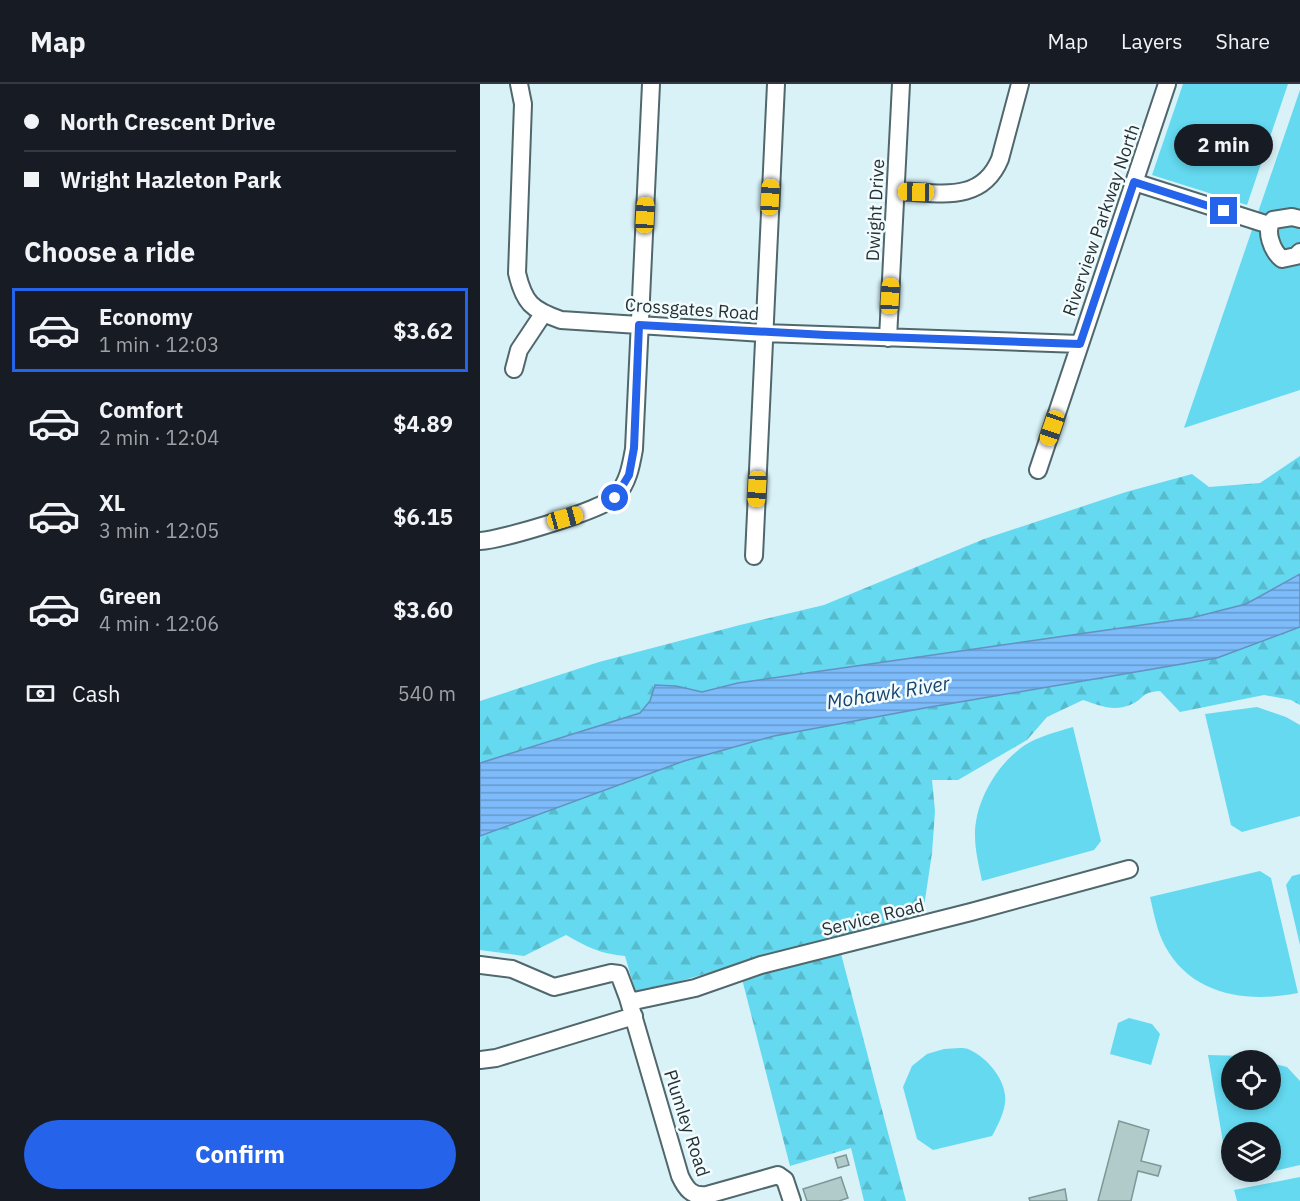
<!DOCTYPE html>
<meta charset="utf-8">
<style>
:root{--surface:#171b24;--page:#242831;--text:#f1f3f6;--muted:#9ea1a6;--line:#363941;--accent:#2563eb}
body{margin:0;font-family:"IBM Plex Sans",sans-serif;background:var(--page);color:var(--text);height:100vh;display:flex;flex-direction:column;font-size:22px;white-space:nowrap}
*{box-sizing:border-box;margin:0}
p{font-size:20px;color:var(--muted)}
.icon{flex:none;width:33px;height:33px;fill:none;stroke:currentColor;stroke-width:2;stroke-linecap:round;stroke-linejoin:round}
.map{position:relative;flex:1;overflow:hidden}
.drawer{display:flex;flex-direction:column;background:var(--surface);width:480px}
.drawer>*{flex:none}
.hud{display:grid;align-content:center;height:132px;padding:0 24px;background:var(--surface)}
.buttons{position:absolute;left:741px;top:966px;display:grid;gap:12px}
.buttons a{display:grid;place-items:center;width:60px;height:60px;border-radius:50%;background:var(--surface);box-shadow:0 3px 9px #0003;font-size:30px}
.end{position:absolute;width:27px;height:27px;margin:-14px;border:8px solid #2563eb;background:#fff;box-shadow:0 0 0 3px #fff}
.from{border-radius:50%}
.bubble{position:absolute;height:42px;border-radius:21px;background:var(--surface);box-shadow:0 3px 9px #0003;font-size:20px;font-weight:700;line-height:42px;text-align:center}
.car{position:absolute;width:18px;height:36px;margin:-18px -9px;border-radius:8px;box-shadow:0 0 4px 2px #0007;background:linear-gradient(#f5c518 24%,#345 0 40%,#f5c518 0 76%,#345 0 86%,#f5c518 0)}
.hud b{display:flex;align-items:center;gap:21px;height:57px;font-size:22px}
.hud b+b{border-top:2px solid var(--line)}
.hud i{width:15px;height:15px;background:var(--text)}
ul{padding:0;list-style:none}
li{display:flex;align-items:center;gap:18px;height:84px;margin:0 12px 9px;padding:0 12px;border:3px solid transparent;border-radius:0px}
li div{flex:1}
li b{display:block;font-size:22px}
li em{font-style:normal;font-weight:700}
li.current{border-color:var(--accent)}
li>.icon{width:54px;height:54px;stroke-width:1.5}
h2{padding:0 24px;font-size:27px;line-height:72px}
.pay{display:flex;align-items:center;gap:15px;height:66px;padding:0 24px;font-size:22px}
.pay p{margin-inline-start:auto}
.cta{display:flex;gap:12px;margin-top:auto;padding:12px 24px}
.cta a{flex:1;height:69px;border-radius:36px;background:var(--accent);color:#fff;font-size:24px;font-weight:700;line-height:69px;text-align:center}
header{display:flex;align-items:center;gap:36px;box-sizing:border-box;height:84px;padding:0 30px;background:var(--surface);border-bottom:2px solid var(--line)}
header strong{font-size:28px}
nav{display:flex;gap:33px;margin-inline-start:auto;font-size:21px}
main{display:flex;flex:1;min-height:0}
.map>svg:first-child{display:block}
</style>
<header>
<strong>Map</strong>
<nav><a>Map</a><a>Layers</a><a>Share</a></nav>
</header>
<main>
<section class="drawer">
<div class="hud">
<b><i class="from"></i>North Crescent Drive</b>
<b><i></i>Wright Hazleton Park</b>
</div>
<h2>Choose a ride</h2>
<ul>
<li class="current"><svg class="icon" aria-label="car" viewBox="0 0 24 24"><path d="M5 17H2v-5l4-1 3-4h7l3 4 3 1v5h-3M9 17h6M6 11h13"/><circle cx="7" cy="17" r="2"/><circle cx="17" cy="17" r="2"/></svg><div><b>Economy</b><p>1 min · 12:03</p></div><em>$3.62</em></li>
<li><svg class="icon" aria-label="car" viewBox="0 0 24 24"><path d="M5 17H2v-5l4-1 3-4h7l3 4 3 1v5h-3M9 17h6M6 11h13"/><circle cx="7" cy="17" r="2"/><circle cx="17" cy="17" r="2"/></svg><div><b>Comfort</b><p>2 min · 12:04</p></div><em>$4.89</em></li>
<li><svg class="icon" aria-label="car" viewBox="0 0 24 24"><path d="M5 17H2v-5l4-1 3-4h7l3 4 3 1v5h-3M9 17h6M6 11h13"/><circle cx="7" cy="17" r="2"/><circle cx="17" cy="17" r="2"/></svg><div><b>XL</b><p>3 min · 12:05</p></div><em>$6.15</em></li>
<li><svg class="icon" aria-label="car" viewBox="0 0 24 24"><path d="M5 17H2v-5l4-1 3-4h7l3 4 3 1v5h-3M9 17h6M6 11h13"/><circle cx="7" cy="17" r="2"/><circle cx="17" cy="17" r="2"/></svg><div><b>Green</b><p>4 min · 12:06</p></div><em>$3.60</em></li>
</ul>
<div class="pay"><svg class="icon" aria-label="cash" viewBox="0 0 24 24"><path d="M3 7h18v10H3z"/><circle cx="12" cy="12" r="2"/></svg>Cash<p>540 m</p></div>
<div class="cta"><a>Confirm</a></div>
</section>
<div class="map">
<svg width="820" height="1117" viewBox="0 0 820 1117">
<defs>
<pattern id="forest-firs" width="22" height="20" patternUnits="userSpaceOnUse" patternTransform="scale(1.5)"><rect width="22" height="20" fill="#64d9f0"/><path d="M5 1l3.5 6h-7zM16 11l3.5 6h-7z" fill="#57bbce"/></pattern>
<pattern id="water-rules" width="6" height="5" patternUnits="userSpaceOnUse" patternTransform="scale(1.5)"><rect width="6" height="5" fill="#7dbbfa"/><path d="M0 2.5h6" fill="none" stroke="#6699cb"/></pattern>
</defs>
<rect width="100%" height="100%" fill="#d8f2f8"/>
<!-- forest -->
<path fill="url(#forest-firs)" d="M 820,372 L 820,621 L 811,616 L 784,611 L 700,628 L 680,607 C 660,608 665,615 650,621 C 633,628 618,621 603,616 L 567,633 L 547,656 L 478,696 L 452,696 L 455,727 L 452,769 L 442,836 L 276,875 L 156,910 L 145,872 C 121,870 107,863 86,851 L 44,872 L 0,866 L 0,617 L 119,578 L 260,541 L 344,521 L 504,455 L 646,408 L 712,390 L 729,403 L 780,399 Z
M 360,866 L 426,1117 L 384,1117 L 371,1064 L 310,1082 L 262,895 Z"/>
<!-- park -->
<path fill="#64d9f0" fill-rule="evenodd" d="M 703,0 L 808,0 L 767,121 L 672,91 Z
M 820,6 L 820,306 L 704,344 Z
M 777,623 L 806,633 L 820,641 L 820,732 L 762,748 L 751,741 L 725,630 Z
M 593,643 L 621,757 L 614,766 L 502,797 C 499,782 495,767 495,751 C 495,717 517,680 545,661 C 560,652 576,648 593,643 Z
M 780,787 L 791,794 L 818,909 C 768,919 712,912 685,862 C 677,847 674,830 670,813 Z
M 820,790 L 820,861 L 806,801 L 812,792 Z
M 649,934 L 672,940 L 680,950 L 671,981 L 630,970 L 638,939 Z
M 464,965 C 471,965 481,963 488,965 C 505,972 523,992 525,1011 C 527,1024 518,1041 512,1052 L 453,1066 L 437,1055 L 423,1003 L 432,982 L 447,970 Z
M 728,971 L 763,972 L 781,976 L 752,976 L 752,1016 L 790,1016 L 791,979 L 807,983 L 820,997 L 820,1081 L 759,1095 L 748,1087 ZM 752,1048 L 790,1048 L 790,1088 L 752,1088 Z
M 820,1093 L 820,1117 L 757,1117 L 754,1106 Z"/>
<!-- water -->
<path fill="url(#water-rules)" stroke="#6392be" stroke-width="1.5" d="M 820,490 L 820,543 L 737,574 L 439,625 L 294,652 L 204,677 L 0,752 L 0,679 L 160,629 L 170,617 L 175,601 L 196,602 L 222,608 L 258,599 L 711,534 L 766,520 Z"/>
<!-- building -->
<path fill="#b0cbca" stroke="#7d9796" stroke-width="1.5" d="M 639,1037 L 669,1046 L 661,1077 L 681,1082 L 678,1092 L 658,1087 L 651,1117 L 618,1117 Z
M 366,1071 L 369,1081 L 358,1084 L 355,1074 Z
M 361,1093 L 368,1114 L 359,1117 L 327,1117 L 323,1105 Z
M 585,1105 L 587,1117 L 550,1117 L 549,1114 Z"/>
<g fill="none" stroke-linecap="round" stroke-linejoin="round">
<!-- minor casing -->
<g stroke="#50676c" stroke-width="20">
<path id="minor" d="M 39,0 L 43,20 L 37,189 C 44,219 52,226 81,236 L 283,249 L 600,260
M 654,98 L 789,141
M 416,107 C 457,108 501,121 520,75 L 540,0
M 820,135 L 812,133 L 793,136 C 784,146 792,167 802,175 L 816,172 L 820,168
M 408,254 L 421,0
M 34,285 L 39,266 L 63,230
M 558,386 L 687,0
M 0,457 C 20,456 124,426 136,412 C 148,399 151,382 154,365 L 171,0
M 274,472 L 296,0
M 0,881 L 32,885 L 74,903 L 131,889 L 139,890 L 148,914 L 200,1092 C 206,1105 212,1113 227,1111 L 298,1091 L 305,1096 L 312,1117
M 148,914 L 154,917 L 215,904 L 281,881 L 491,828 L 649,785
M 0,976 L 16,974 L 154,932"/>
</g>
<!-- minor -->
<use href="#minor" stroke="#fff" stroke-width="16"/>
</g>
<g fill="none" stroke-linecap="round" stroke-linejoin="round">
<!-- route -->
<path stroke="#2563eb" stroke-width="8" d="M 135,414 L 149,391 L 154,364 L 159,241 L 346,251 L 600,260 L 654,98 L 744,127"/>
</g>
<g text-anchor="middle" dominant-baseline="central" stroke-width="5" stroke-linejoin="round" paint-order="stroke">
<!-- street labels -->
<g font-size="18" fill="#263133" stroke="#f2fcff">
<text transform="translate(395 126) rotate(-87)">Dwight Drive</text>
<text transform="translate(621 136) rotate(-71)">Riverview Parkway North</text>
<text transform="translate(212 225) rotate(4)">Crossgates Road</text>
<text transform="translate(393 833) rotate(-14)">Service Road</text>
<text transform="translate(207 1039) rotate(72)">Plumley Road</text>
</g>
<!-- water labels -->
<g font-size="20" font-style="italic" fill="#19446e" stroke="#f2fcff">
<text transform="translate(408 608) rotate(-9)">Mohawk River</text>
</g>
</g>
</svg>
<div class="buttons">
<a><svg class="icon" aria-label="locate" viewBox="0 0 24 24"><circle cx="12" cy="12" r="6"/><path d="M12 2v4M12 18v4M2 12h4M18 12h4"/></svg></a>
<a><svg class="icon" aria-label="layers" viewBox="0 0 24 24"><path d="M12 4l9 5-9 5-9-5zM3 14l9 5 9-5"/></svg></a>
</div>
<i class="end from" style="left:135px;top:414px"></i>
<i class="end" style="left:744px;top:127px"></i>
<div class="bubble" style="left:694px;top:40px;width:99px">2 min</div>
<i class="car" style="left:436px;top:108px;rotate:271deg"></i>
<i class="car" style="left:290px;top:113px;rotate:3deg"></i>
<i class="car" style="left:165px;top:131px;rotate:3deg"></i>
<i class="car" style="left:410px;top:212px;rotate:3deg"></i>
<i class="car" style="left:572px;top:344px;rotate:199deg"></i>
<i class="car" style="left:277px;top:405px;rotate:183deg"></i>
<i class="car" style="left:85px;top:434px;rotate:75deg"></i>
</div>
</main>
